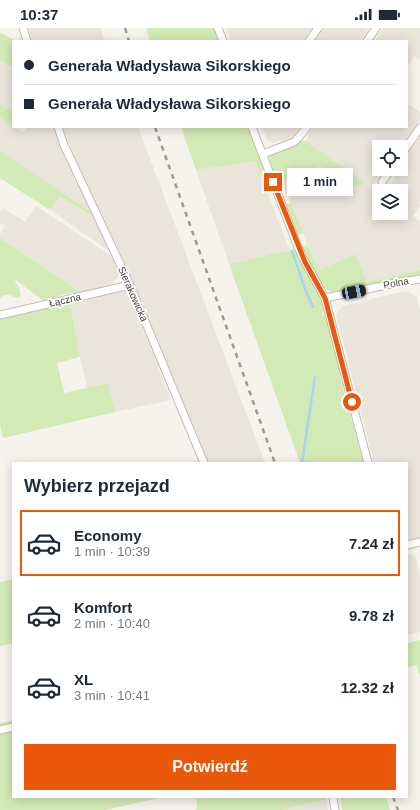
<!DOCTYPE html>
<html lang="pl">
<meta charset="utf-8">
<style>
:root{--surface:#fff;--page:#f6f6f7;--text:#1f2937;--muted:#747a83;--line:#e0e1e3;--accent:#ea580c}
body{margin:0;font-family:Helvetica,sans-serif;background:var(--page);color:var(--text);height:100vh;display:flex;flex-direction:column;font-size:15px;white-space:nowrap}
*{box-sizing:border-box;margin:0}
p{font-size:13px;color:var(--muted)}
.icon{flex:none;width:22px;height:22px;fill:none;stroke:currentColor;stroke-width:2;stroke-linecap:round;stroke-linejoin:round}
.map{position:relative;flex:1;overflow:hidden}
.sheet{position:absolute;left:12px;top:434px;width:396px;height:336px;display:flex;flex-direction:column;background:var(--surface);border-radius:0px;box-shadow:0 2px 10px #0003}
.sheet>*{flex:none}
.top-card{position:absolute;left:12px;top:12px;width:396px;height:88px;border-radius:0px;box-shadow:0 2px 10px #0003;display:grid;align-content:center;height:88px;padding:0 12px;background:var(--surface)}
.buttons{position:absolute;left:372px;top:112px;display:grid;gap:8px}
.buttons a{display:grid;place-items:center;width:36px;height:36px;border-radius:0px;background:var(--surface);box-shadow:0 2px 10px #0003;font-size:20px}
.end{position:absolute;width:18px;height:18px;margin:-9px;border:5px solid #ea580c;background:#fff;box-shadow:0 0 0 2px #fff}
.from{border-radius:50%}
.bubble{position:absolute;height:28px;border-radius:0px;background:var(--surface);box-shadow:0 2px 10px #0003;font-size:13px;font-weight:700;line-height:28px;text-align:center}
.car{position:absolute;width:12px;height:24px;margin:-12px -6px;border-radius:5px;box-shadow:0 0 3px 1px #0007;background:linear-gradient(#222 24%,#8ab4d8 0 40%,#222 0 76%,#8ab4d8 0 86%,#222 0)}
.top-card b{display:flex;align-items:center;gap:14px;height:38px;font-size:15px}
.top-card b+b{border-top:1px solid var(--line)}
.top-card i{width:10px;height:10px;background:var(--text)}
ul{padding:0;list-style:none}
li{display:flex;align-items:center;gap:12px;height:66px;margin:0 8px 6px;padding:0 4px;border:2px solid transparent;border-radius:0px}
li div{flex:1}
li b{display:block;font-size:15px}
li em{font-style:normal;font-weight:700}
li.on{border-color:var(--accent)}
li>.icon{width:36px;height:36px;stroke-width:1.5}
h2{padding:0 12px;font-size:18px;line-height:48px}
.primary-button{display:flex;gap:8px;margin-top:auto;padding:8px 12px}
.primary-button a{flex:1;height:46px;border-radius:0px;background:var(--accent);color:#fff;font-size:16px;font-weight:700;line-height:46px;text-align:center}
.status{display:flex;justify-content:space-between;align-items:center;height:28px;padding:0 20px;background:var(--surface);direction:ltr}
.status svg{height:11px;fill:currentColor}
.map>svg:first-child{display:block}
</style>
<div class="status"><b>10:37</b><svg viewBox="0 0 49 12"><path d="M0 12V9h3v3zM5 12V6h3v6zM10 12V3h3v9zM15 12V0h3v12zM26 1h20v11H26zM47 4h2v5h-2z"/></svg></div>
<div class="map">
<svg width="420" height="782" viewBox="0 0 420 782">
<rect width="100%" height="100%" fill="#f6f3ec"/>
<!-- residential -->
<path fill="#eae5da" d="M 28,0 L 100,0 L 105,13 L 32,13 Z
M 226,0 L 312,0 L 303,13 L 231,13 Z
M 324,0 L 369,0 L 360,13 L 315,13 Z
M 383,0 L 420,0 L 420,32 L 414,28 L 407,39 L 407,13 L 374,13 Z
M 0,32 L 13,41 L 13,84 L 0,76 Z
M 407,75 L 420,84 L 420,93 L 401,120 L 401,119 L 379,119 L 379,141 L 383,141 L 372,159 L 379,164 L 379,185 L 401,185 L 401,163 L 386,163 L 397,146 L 395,145 L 397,141 L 401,141 L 401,136 L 420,109 L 420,178 L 413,188 L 420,193 L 420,242 L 367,254 L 356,227 L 321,241 L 314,233 L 282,153 L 321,138 L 332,164 L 367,155 L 305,114 L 308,109 L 308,107 L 313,99 L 407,99 Z
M 0,89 L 13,98 L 13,99 L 15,99 L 23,104 L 28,99 L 53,99 L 59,115 L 68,135 L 91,184 L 0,123 Z
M 63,99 L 138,99 L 265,435 L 209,435 L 128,242 L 75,130 Z
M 262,99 L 300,99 L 295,106 L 288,111 L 273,115 L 267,112 Z
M 255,133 L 290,223 L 229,236 L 196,142 Z
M 60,168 L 94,189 L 108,222 L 50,182 Z
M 36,178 L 111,228 L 120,246 L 110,258 L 82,265 L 0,210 L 0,206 L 5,198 L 0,195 L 0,184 L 3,180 L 25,194 Z
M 128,261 L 136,285 L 158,337 L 159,343 L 160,343 L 171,372 L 115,384 L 108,355 L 87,360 L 80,329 L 70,274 Z
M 406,263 L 417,269 L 420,282 L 420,510 L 407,513 L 407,435 L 374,435 L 336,287 L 342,278 Z
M 411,526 L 416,530 L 420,549 L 420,604 L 407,607 L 407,527 Z
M 327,771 L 328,782 L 282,782 Z"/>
<!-- green -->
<path fill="#d2eab5" d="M 146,0 L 214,0 L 219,13 L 150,13 Z
M 0,4 L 16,13 L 13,13 L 13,40 L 0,32 Z
M 0,76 L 13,84 L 13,98 L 0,89 Z
M 181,99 L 249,99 L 267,149 L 267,151 L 263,153 L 255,133 L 196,142 Z
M 301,112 L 303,112 L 338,136 L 340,134 L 339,136 L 367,155 L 332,165 L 321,138 L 282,153 L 283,156 L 278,158 L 269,134 L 270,128 Z
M 0,123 L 91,184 L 94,189 L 60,168 L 50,182 L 0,150 Z
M 291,175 L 303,205 L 297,207 L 285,177 Z
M 0,210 L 82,265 L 77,266 L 72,265 L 65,266 L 57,269 L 44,273 L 14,251 C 18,258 21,260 20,269 L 18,270 C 11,268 4,264 0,271 Z
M 307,216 L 314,233 L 321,241 L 356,226 L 367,254 L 420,242 L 420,247 L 342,263 L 332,264 L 323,259 L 313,243 L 302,219 Z
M 296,221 L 305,242 L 324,276 L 325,281 L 322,285 L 323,287 L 327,290 L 343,347 L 340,348 L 363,435 L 300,435 L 229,236 Z
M 70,274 L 80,329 L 57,335 L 64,365 L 108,355 L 115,384 L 3,410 L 0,396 L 0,290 Z
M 13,551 L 13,615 L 0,618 L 0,554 Z
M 420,612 L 420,646 L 419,646 L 417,637 L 407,639 L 407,615 Z
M 13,692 L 13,769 L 163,769 L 105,782 L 0,782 L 0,695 Z
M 196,769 L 326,769 L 327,771 L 282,782 L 195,782 L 197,781 Z
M 340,769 L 386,769 L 390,782 L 342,782 Z"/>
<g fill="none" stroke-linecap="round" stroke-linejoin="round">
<!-- stream -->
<path stroke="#a9d4f2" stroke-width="2.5" d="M 292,223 L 305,261 L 313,279
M 302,435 L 315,349"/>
<!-- street casing -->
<g stroke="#c2bbae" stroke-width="9">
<path id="street" d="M 23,0 L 27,13
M 218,0 L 223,13
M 309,13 L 318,0
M 367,13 L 376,0
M 58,99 L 64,117 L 130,257 L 204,435
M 252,99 L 298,219 L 305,234 L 325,270 L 368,435
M 263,126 L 294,114 L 298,110 L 307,99
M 401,127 L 420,100
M 382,154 L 391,141
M 325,270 L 396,255 L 420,251
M 0,287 L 130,257
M 407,517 L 420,514
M 0,702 L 13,699
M 333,769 L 335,782"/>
</g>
<!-- street -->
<use href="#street" stroke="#fff" stroke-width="7"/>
<!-- rail -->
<path stroke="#9a9a9a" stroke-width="2.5" stroke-dasharray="5 5" stroke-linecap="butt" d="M 125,0 L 129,13
M 155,99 L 275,435
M 393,769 L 398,782"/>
</g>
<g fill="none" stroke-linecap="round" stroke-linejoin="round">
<!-- route -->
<path stroke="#ea580c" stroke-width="5" d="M 273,154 L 305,234 L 325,270 L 352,374"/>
</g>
<g text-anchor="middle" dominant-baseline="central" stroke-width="3.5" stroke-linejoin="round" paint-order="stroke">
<!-- street labels -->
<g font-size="10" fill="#4b4439" stroke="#fff">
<text transform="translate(396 255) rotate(-11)">Polna</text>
<text transform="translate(133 266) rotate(66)">Sierakowicka</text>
<text transform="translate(65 272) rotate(-13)">Łączna</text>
</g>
</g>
</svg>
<div class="buttons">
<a><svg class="icon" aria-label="locate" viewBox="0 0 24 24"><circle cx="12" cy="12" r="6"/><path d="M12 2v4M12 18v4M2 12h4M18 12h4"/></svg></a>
<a><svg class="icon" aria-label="layers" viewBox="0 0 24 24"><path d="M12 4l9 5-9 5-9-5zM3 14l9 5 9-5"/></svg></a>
</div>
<i class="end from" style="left:352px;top:374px"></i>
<i class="end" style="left:273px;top:154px"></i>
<div class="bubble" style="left:287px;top:140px;width:66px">1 min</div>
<i class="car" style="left:354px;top:264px;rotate:79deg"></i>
<div class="top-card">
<b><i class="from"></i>Generała Władysława Sikorskiego</b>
<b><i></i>Generała Władysława Sikorskiego</b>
</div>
<section class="sheet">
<h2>Wybierz przejazd</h2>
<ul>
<li class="on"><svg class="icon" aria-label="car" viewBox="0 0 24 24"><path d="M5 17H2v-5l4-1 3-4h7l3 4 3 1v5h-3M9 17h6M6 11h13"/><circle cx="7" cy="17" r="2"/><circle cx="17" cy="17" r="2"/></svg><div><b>Economy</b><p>1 min · 10:39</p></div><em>7.24 zł</em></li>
<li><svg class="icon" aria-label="car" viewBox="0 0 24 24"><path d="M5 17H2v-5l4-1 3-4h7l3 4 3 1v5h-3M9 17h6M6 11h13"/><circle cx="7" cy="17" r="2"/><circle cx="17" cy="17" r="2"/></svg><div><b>Komfort</b><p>2 min · 10:40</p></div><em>9.78 zł</em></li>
<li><svg class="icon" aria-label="car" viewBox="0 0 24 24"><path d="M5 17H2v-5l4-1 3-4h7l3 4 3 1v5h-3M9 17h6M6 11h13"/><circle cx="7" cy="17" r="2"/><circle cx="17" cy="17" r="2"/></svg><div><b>XL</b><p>3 min · 10:41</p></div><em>12.32 zł</em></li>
</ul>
<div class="primary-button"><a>Potwierdź</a></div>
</section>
</div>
